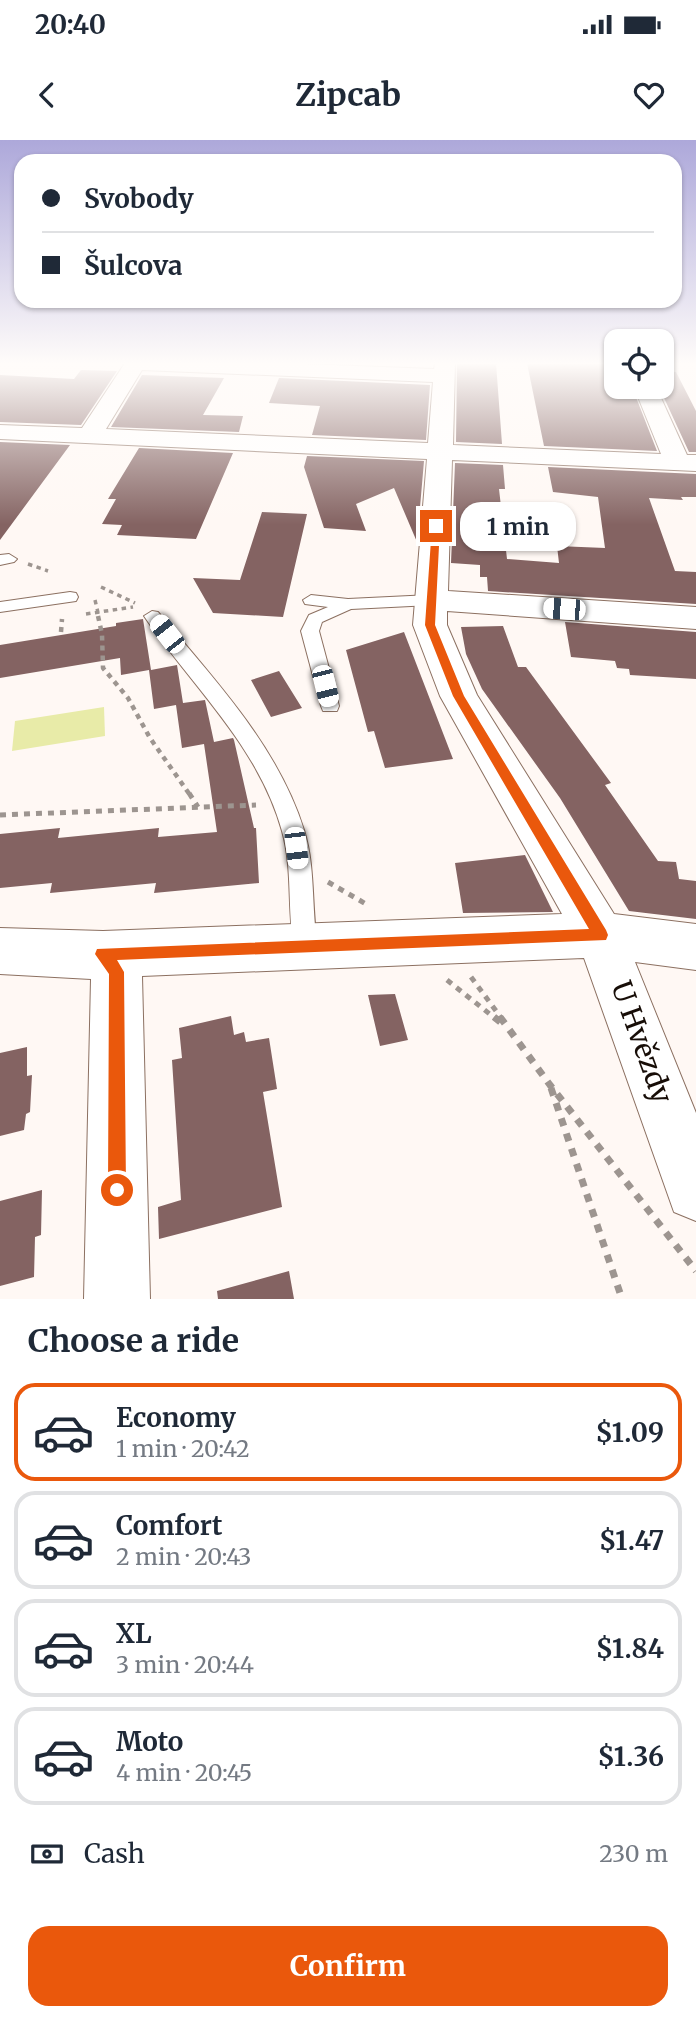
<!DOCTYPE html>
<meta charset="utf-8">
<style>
:root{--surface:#fff;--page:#f2f2f3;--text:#1f2937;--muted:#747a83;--line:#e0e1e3;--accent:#ea580c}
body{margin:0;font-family:Merriweather,serif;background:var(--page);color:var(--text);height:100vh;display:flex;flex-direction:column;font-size:26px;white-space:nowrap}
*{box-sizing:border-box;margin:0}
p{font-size:23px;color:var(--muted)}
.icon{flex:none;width:38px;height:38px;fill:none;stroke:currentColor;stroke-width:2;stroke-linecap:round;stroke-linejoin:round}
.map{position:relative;height:1159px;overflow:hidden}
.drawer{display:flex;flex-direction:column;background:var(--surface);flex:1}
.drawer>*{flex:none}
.banner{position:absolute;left:14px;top:14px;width:668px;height:154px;border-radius:21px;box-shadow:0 2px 5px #0004;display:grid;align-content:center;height:154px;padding:0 28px;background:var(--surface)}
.controls{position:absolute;left:604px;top:189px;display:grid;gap:14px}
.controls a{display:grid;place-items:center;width:70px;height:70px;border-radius:14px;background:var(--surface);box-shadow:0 2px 5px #0004;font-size:35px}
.end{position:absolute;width:32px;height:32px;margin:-16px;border:9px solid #ea580c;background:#fff;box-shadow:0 0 0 4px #fff}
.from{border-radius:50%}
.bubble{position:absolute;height:49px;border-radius:21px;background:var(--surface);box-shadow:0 2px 5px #0004;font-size:23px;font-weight:700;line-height:49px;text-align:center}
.car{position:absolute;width:21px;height:42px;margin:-21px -10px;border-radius:9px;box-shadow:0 0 5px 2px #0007;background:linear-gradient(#fff 24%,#345 0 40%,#fff 0 76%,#345 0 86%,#fff 0)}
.banner b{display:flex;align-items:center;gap:24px;height:66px;font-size:26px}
.banner b+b{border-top:2px solid var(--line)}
.banner i{width:18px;height:18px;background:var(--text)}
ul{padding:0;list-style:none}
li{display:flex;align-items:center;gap:21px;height:98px;margin:0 14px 10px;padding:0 14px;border:4px solid var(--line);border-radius:21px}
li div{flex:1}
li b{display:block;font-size:26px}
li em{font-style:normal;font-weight:700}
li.selected{border-color:var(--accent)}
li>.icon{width:63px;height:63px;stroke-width:1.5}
h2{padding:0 28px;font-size:32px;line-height:84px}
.pay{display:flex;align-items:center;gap:18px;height:77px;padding:0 28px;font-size:26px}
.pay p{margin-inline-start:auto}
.cta{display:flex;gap:14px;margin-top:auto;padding:14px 28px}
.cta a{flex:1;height:80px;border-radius:21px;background:var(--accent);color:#fff;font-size:28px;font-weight:700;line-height:80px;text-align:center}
.status{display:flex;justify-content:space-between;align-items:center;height:49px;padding:0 35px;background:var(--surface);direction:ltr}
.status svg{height:19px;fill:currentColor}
header{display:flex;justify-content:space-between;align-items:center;height:91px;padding:0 28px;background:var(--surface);font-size:32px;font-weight:700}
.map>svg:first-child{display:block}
</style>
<div class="status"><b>20:40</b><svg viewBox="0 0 49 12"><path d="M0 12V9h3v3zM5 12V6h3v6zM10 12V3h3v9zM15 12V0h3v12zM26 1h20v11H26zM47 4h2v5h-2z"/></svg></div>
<header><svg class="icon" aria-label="back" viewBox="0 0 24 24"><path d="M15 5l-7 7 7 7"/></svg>Zipcab<svg class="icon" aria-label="heart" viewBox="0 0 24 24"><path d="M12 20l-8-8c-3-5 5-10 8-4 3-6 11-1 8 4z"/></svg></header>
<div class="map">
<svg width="696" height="1159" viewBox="0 0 696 1159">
<rect width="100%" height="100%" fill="#fff8f4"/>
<!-- green -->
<path fill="#e8eba8" d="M 104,567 L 105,596 L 12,611 L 15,581 Z"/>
<!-- building -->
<path fill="#846362" d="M 457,223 L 496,223 L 502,304 L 456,302 Z
M 527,223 L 616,223 L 616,247 L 632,247 L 657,311 L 544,306 Z
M 81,230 L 117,231 L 81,285 L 0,282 L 0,235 L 74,239 Z
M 662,231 L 676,232 L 696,271 L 696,312 L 689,312 L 659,247 L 662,247 Z
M 142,235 L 224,238 L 203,275 L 243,276 L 239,292 L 111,287 Z
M 279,238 L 430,245 L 426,300 L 312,295 L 320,266 L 269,263 Z
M 0,302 L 70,305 L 0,400 Z
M 139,308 L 233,313 L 196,399 L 117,395 L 122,385 L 102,384 L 116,359 L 108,359 Z
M 307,316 L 424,321 L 417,402 L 394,348 L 356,364 L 366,391 L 324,388 L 304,327 Z
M 455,323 L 503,325 L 505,349 L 499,349 L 507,419 L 559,423 L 557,406 L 605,408 L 598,357 L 553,352 L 548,327 L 696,334 L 696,357 L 681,357 L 683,360 L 649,358 L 675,431 L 696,432 L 696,464 L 488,451 L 487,437 L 480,437 L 480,425 L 451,423 Z
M 262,372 L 307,374 L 283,477 L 213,473 L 193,438 L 240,440 Z
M 143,479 L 151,530 L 177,525 L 183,563 L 205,560 L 214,602 L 233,598 L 234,600 L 254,688 L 256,688 L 259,743 L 154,753 L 156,743 L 50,753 L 52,743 L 0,748 L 0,694 L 60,688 L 58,698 L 159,688 L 158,697 L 217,692 L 204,604 L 182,608 L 176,565 L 154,569 L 149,530 L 121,535 L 120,518 L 0,538 L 0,505 L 116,486 L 116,483 Z
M 565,482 L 696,492 L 696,539 L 630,535 L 629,529 L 617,528 L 615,521 L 571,517 Z
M 503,486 L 518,527 L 526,527 L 611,643 L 605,645 L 658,721 L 676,722 L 679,739 L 696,741 L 696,779 L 629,771 L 560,658 L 482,549 L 466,514 L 461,487 Z
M 404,492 L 453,619 L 385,628 L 374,591 L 368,592 L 346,510 Z
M 279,531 L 302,568 L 271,577 L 251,540 Z
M 525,715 L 553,772 L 463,773 L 455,723 Z
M 395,854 L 408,900 L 380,906 L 368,855 Z
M 231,876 L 234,895 L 244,892 L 246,902 L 269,898 L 277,949 L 263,952 L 282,1067 L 159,1099 L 158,1067 L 181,1060 L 172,920 L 182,918 L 179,888 Z
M 27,907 L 27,936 L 32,935 L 30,972 L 26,974 L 24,990 L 0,996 L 0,913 Z
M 42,1050 L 41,1095 L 35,1097 L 34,1137 L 0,1146 L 0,1061 Z
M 289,1131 L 294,1159 L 218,1159 L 217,1151 Z"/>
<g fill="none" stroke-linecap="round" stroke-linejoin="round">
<!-- lane casing -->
<g stroke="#8c7061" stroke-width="2">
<path id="lane" d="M 9,414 L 17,419 L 14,422 L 0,425 L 0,415 Z
M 70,452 L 76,453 L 78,457 L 76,461 L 0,472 L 0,462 Z
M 311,455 L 348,459 L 431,455 L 439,460 L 431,465 L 351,469 L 322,482 L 319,491 L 339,566 L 337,571 L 323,571 L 321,566 L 301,491 L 309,475 L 328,467 L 305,464 L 303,460 Z
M 152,471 L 158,472 C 213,538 278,606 304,690 C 316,728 311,769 318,808 L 315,816 L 306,819 L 297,816 L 294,808 C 287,769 293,729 282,691 C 258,605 192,547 144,476 Z"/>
</g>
<!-- street casing -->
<g stroke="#8c7061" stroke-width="2">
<path id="street" d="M 125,223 L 278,223 L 434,229 L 435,223 L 455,223 L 453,305 L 661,314 L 634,247 L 656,247 L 687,315 L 696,315 L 696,331 L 452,320 L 448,451 L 696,467 L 696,489 L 447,471 L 447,485 L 477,555 L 614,774 L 696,784 L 696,830 L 635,822 L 696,973 L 696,1081 L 674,1072 L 584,818 L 142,836 L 150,1159 L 84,1159 L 91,839 L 0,834 L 0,788 L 103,791 L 562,774 L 440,556 L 413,485 L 427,319 L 0,299 L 0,285 L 82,288 ZM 142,230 L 433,242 L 428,303 L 106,289 Z"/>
</g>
<!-- path-far3 -->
<path stroke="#9d9590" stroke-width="3.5" stroke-dasharray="4.5 4.5" stroke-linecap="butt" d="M 28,424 L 48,431
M 101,447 L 135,463
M 95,460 L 99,477
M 86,474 L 133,467"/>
<!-- path-far2 -->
<path stroke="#9d9590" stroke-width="4.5" stroke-dasharray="5 5" stroke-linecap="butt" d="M 98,476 L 102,494 L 103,528 L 128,558 L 150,598 L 190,655
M 61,492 L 62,479"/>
<!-- path-far1 -->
<path stroke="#9d9590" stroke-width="5" stroke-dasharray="6 6" stroke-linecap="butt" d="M 189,653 L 198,667
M 0,675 L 256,665
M 328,742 L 366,764
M 471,837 L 502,879
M 447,840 L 496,879"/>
<!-- path -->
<path stroke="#9d9590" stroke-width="7" stroke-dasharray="8 8" stroke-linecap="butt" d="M 494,877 L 503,884
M 500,877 L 550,945 L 696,1131
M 551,948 L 622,1159"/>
<!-- lane -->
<use href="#lane" fill="#fff" fill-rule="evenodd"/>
<!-- street -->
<use href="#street" fill="#fff" fill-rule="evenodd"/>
</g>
<!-- sky -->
<linearGradient id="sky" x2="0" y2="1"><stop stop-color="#ada8da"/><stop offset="0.58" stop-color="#fffcfa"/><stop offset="1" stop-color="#fffcfa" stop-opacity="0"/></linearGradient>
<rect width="696" height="385" fill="url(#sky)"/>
<!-- route -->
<path fill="#ea580c" d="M 436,383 L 440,386 L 435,485 L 464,556 L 606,790 L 608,795 L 606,800 L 117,820 L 124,832 L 126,1050 L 123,1056 L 117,1059 L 111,1056 L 108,1050 L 109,834 L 95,814 L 97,809 L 589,789 L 453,556 L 425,485 L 432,386 Z"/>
<g text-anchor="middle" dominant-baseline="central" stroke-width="5" stroke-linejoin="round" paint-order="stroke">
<!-- near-street labels -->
<g font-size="28" fill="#170d07" stroke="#fff">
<text transform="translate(642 902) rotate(70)">U Hvězdy</text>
</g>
</g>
</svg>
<div class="controls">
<a><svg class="icon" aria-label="locate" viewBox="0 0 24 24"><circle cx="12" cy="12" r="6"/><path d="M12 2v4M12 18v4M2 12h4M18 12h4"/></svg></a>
</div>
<i class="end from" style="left:117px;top:1050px"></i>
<i class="end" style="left:436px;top:386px"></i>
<div class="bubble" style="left:460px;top:362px;width:116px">1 min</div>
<i class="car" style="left:564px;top:469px;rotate:274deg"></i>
<i class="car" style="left:167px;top:494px;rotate:322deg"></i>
<i class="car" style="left:325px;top:546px;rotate:166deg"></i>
<i class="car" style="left:296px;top:708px;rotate:173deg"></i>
<div class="banner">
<b><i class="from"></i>Svobody</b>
<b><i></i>Šulcova</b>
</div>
</div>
<section class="drawer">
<h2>Choose a ride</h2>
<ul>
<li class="selected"><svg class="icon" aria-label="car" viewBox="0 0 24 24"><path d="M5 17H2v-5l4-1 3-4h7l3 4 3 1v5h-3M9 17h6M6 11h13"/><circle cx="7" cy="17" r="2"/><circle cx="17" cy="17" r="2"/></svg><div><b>Economy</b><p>1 min · 20:42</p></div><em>$1.09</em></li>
<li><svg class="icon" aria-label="car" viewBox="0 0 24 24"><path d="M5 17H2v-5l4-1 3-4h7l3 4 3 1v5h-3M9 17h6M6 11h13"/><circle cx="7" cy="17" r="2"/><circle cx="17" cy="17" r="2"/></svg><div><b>Comfort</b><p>2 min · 20:43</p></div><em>$1.47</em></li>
<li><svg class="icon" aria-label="car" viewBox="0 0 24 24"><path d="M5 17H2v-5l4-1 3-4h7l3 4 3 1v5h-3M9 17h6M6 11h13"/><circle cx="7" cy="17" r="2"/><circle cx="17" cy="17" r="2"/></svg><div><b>XL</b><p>3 min · 20:44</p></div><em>$1.84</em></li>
<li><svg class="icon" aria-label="car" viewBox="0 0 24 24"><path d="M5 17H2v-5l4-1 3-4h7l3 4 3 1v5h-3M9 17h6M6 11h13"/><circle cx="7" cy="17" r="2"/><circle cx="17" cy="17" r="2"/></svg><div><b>Moto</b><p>4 min · 20:45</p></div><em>$1.36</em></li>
</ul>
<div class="pay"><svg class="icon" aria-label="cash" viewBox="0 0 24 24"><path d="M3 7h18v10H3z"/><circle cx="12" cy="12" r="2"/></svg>Cash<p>230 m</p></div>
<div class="cta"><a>Confirm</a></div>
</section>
